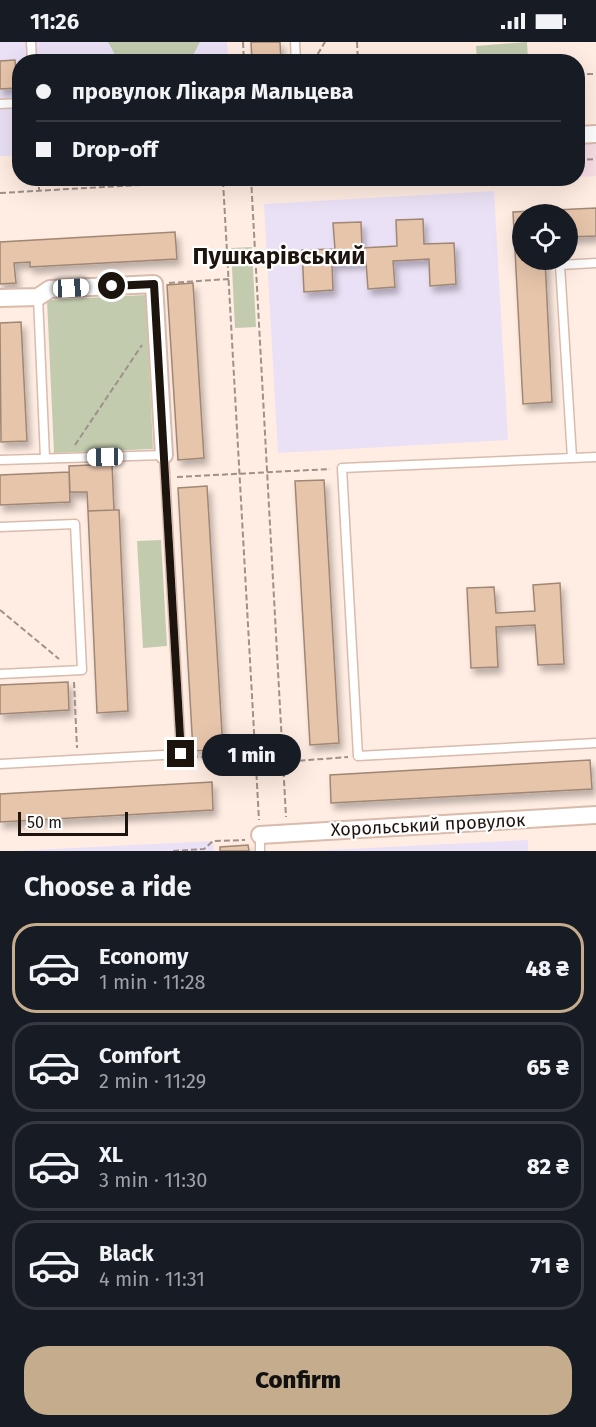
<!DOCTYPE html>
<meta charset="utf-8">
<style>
:root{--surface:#171b24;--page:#242831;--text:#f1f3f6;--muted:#9ea1a6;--line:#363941;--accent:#c4ac8d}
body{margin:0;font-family:"Fira Sans",sans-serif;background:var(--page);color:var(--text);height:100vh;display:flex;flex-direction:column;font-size:22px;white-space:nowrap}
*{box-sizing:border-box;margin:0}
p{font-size:20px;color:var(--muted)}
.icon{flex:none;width:33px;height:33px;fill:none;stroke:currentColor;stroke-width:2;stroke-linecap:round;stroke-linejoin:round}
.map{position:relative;height:809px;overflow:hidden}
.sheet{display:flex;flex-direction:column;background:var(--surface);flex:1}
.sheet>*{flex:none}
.hud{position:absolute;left:12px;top:12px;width:573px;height:132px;border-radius:24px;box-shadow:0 6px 24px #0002;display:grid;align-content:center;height:132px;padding:0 24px;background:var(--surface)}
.buttons{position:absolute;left:512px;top:162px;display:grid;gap:12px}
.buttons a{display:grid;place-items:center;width:66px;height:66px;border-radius:50%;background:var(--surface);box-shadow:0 6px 24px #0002;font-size:30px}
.scale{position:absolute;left:18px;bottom:15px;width:110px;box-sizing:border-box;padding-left:6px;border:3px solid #1e140e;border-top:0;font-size:16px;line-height:21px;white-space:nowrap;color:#1e140e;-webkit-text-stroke:4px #fdfdfd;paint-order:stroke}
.end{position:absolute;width:27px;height:27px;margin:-14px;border:8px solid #1e140e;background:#fff;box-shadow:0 0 0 3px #fff}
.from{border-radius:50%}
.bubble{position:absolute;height:42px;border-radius:21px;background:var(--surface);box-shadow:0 6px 24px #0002;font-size:20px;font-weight:800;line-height:42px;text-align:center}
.car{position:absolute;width:18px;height:36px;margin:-18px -9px;border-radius:8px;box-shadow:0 0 4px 2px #0007;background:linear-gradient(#fff 24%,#345 0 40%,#fff 0 76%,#345 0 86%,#fff 0)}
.hud b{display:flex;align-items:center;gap:21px;height:57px;font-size:22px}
.hud b+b{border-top:2px solid var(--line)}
.hud i{width:15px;height:15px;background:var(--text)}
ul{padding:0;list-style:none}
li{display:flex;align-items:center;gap:18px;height:90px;margin:0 12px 9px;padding:0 12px;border:3px solid var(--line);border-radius:24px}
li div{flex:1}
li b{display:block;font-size:22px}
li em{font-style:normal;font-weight:800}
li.active{border-color:var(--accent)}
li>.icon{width:54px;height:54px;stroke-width:1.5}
h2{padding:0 24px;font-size:27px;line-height:72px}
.action{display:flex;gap:12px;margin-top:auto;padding:12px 24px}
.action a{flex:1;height:69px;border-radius:24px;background:var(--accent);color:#111;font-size:24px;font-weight:800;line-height:69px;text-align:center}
.status{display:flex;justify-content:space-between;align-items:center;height:42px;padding:0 30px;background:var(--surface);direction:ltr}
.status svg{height:16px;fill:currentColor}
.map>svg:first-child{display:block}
</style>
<div class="status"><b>11:26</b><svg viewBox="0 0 49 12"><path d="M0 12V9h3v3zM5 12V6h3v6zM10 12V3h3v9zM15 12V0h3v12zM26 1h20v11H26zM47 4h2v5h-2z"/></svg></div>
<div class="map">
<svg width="596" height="809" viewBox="0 0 596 809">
<defs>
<filter id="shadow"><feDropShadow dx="3.5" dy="6" stdDeviation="3" flood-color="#0004"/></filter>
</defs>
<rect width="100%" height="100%" fill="#ffece2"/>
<!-- commercial -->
<path fill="#f8dee5" d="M 596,101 L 596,134 L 578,135 L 578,102 Z"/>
<!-- education -->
<path fill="#ebe1f6" d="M 0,0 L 227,0 L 228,19 L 20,20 L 19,113 L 0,114 Z
M 494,149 L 508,398 L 278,411 L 264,162 Z
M 528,798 L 528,809 L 306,809 Z
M 213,799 L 214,809 L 14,809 Z"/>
<!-- green -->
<path fill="#c3cbae" d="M 108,0 L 200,0 L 190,19 L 119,20 Z
M 527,0 L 528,19 L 477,19 L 476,4 Z
M 252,205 L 256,285 L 235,286 L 231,206 Z
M 146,253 L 153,407 L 54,411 L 47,258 Z
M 161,498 L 167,604 L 143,606 L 137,499 Z"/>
<!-- building -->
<path fill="#e7c5ab" stroke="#a08774" stroke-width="1.5" filter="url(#shadow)" d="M 251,0 L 280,0 L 281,20 L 252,20 Z
M 15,18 L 17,46 L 0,47 L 0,19 Z
M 596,166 L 596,194 L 567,195 L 567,172 L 522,172 L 522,218 L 545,218 L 552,360 L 523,362 L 513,170 Z
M 423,177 L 424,202 L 454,201 L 456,242 L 430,244 L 429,217 L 393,219 L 395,245 L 368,247 L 366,220 L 332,222 L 333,248 L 304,250 L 302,208 L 335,207 L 333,181 L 361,180 L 362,206 L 397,204 L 396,178 Z
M 175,190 L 177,217 L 30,225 L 30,220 L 14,221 L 16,241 L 0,242 L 0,200 Z
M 193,241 L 204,416 L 178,418 L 167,243 Z
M 21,280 L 27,399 L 1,400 L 0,281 Z
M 112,422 L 114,468 L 88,469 L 87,450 L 70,450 L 69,424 Z
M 69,430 L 70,460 L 0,463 L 0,433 Z
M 324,438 L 339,701 L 310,703 L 295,439 Z
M 207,444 L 223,707 L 193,709 L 178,446 Z
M 114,468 L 119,468 L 128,669 L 97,671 L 88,469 Z
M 560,541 L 564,622 L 538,623 L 535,583 L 496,585 L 498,625 L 471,626 L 467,546 L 494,545 L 496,571 L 535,569 L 533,543 Z
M 68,640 L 69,668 L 0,672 L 0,643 Z
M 590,718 L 592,747 L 331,761 L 330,733 Z
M 212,740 L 213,768 L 0,780 L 0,752 Z
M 248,803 L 249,809 L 220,809 L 220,805 Z"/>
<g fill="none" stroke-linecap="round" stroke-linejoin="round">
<!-- service casing -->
<g stroke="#d9bbac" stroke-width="11">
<path id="service" d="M 31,0 L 32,20
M 295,0 L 296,20
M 0,62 L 20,61
M 38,255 L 45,416
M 596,415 L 342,426 L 358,714 L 596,701
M 572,416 L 560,223 L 596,221
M 0,418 L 164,413 L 181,712 L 0,722
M 0,485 L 75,482 L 82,628 L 0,632
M 260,793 L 260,809"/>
</g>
<!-- minor casing -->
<g stroke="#d9bbac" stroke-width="20">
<path id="minor" d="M 578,93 L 596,92
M 0,256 L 38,255 L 50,247 L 154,242 L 164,413
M 260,793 L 596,773"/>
</g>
<!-- path -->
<path stroke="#9f9088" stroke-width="2" stroke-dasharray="6 3" stroke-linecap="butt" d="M 243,0 L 244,20
M 357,0 L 358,20
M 313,20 L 325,0
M 578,32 L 596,32
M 578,118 L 596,117
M 39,136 L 39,149
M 251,136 L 286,775
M 223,139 L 259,778
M 0,151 L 260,136
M 169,241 L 229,237
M 75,403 L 142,303
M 177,435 L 330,427
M 0,568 L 59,617
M 74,640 L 77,706
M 192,714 L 256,722 L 348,715
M 173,809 L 204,807 L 213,799 L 245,798"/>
<!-- service -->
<use href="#service" stroke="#fff" stroke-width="8"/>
<!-- minor -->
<use href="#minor" stroke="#fff" stroke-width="16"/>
</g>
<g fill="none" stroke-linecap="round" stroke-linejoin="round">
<!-- route -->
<path stroke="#1e140e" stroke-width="8" d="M 112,244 L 154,242 L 181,712"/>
</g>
<g text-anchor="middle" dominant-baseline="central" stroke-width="4.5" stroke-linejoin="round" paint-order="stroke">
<!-- street labels -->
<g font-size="18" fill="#1e140e" stroke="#fdfdfd">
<text transform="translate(428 783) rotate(-3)">Хорольський провулок</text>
</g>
<!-- district labels -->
<g font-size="24" font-weight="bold" fill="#1e140e" stroke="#fdfdfd">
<text x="279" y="214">Пушкарівський</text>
</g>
</g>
</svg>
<div class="buttons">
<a><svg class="icon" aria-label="locate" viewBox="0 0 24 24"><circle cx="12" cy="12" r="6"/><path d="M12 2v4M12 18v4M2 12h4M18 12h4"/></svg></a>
</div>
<div class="scale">50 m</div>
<i class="end from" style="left:112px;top:244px"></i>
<i class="end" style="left:181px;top:712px"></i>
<div class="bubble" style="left:202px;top:692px;width:99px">1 min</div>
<i class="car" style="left:71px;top:246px;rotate:87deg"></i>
<i class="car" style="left:105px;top:415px;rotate:269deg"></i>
<div class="hud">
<b><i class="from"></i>провулок Лікаря Мальцева</b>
<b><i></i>Drop-off</b>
</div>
</div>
<section class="sheet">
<h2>Choose a ride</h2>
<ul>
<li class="active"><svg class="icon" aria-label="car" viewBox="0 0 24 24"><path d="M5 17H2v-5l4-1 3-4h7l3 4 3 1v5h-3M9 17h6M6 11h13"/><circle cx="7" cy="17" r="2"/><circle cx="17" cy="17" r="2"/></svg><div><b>Economy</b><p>1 min · 11:28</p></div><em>48 ₴</em></li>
<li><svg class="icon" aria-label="car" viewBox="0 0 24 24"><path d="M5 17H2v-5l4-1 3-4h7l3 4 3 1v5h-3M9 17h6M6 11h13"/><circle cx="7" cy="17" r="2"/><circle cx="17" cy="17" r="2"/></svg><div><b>Comfort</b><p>2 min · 11:29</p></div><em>65 ₴</em></li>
<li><svg class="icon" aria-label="car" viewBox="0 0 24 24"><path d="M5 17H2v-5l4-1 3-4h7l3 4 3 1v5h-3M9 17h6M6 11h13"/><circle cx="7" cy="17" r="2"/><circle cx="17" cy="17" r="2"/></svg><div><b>XL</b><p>3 min · 11:30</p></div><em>82 ₴</em></li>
<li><svg class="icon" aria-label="car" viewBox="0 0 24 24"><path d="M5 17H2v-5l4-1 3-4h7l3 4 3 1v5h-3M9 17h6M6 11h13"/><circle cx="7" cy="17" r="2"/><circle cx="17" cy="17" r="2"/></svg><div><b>Black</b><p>4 min · 11:31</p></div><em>71 ₴</em></li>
</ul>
<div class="action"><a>Confirm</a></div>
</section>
